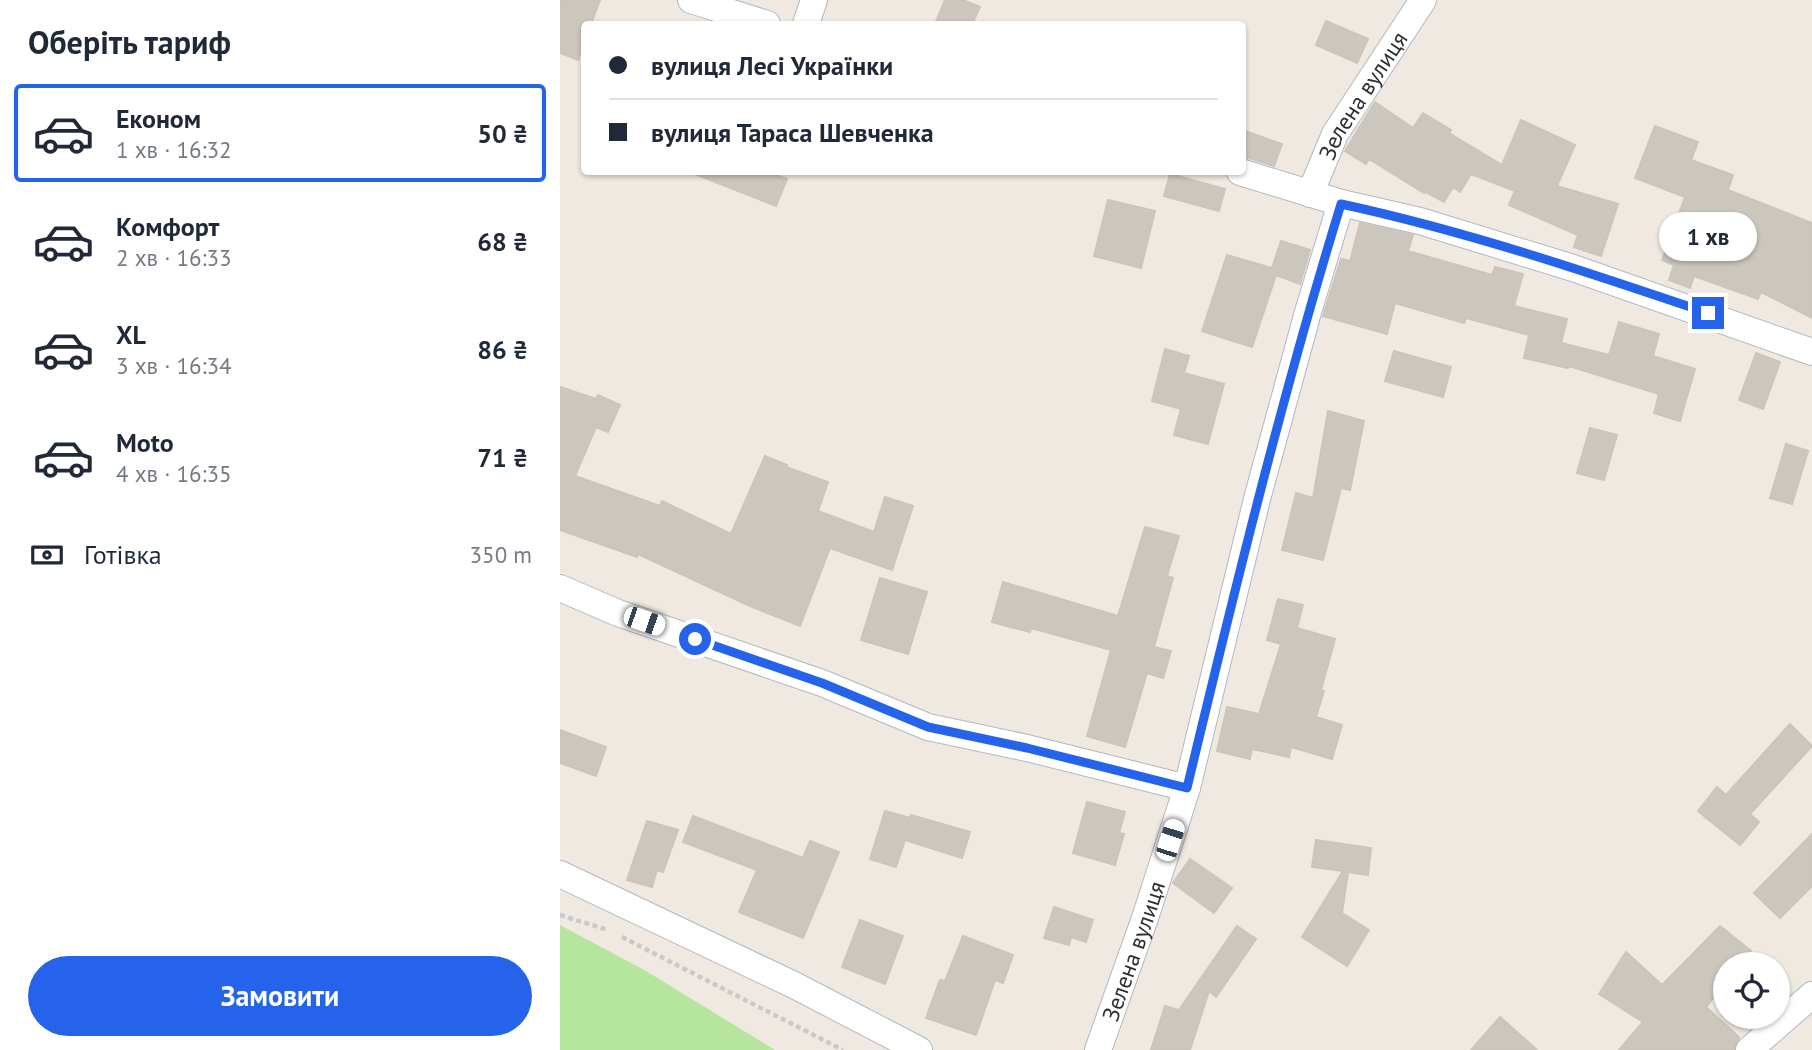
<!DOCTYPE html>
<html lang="uk">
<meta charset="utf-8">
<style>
:root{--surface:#fff;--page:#f6f6f7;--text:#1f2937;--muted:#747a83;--line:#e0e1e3;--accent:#2563eb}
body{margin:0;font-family:"PT Sans",sans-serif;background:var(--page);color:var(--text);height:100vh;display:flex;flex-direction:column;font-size:26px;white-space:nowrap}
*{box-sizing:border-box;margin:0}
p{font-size:23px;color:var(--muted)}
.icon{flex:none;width:38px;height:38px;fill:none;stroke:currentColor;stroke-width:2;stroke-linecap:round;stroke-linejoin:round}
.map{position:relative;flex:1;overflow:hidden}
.side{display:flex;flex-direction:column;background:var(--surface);width:560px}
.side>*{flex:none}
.guide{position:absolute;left:21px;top:21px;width:665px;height:154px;border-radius:7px;box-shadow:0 2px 5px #0004;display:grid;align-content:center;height:154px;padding:0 28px;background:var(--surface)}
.controls{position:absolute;left:1153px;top:952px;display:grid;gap:14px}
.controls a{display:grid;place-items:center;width:77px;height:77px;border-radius:50%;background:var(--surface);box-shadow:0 2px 5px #0004;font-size:35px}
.end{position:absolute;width:32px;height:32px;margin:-16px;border:9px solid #2563eb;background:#fff;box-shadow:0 0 0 4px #fff}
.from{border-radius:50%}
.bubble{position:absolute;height:49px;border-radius:24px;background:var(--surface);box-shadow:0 2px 5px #0004;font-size:23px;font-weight:800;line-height:49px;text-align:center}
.car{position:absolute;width:21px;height:42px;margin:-21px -10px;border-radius:9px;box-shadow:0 0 5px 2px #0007;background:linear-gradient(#fff 24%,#345 0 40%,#fff 0 76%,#345 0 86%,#fff 0)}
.guide b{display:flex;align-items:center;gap:24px;height:66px;font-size:26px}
.guide b+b{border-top:2px solid var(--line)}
.guide i{width:18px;height:18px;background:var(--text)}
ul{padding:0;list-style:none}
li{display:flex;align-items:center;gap:21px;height:98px;margin:0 14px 10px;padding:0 14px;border:4px solid transparent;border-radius:7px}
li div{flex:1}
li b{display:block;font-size:26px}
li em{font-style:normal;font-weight:800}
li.current{border-color:var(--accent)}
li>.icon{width:63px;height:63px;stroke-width:1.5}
h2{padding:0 28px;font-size:32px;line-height:84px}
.pay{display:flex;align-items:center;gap:18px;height:77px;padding:0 28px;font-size:26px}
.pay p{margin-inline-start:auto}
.button{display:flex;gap:14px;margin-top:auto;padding:14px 28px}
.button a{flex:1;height:80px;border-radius:42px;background:var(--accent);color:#fff;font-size:28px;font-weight:800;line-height:80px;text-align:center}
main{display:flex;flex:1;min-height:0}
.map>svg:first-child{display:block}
</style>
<main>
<section class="side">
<h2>Оберіть тариф</h2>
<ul>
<li class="current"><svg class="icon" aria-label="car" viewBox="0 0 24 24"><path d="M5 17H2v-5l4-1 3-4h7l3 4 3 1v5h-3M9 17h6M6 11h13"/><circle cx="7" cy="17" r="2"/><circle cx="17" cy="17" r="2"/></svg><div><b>Економ</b><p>1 хв · 16:32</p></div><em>50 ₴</em></li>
<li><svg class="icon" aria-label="car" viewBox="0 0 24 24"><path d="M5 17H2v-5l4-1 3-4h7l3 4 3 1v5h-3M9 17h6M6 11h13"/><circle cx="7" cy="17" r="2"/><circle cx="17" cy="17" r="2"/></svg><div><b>Комфорт</b><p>2 хв · 16:33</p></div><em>68 ₴</em></li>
<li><svg class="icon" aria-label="car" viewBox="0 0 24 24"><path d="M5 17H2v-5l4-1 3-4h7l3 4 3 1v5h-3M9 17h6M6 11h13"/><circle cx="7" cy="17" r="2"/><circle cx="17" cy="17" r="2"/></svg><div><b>XL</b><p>3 хв · 16:34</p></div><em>86 ₴</em></li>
<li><svg class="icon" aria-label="car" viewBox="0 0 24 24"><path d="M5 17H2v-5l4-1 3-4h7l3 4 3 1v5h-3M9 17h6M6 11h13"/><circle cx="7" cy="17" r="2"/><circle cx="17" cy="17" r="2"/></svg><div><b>Moto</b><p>4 хв · 16:35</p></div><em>71 ₴</em></li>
</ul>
<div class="pay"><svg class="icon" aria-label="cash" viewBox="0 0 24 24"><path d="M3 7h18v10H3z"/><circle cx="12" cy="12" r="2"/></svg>Готівка<p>350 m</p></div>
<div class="button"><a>Замовити</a></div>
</section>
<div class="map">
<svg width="1252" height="1050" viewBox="0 0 1252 1050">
<rect width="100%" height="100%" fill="#efe9e1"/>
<!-- green -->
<path fill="#b6e59e" d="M 0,925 L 86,971 L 215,1050 L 0,1050 Z"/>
<!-- building -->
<path fill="#cbc7bf" stroke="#cbc5ba" stroke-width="2" d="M 0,0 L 40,0 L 31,24 L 24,24 L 24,41 L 18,60 L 0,53 Z
M 385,0 L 403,0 L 420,7 L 412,24 L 375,24 Z
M 766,21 L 808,39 L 797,63 L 756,45 Z
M 815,102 L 853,128 L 863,113 L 891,130 L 889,133 L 942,165 L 961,120 L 1015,145 L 997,186 L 1058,204 L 1041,256 L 1014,247 L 1018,235 L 949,205 L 955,191 L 911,174 L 900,192 L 893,187 L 884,202 L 864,191 L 864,193 L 809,159 L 806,164 L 785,151 Z
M 1095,126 L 1138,142 L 1131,160 L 1173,175 L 1168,190 L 1252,223 L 1252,318 L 1201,292 L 1198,299 L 1134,276 L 1130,288 L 1109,280 L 1114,265 L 1102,260 L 1125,197 L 1075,178 Z
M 682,130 L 722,144 L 714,166 L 682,156 Z
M 133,172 L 208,172 L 227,179 L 216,206 L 132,173 Z
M 610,174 L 665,189 L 659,211 L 604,196 Z
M 548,200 L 595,211 L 581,268 L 534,256 Z
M 800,223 L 853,235 L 848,251 L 932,275 L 935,267 L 963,274 L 954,306 L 1007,319 L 1001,343 L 1049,355 L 1059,322 L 1099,334 L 1093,356 L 1135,369 L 1120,421 L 1094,413 L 1099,394 L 1009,366 L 1008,368 L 964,358 L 969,335 L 906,318 L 904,323 L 835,303 L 827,334 L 763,316 L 781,259 L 790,261 Z
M 721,241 L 750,250 L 740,284 L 716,275 L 692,347 L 642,331 L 667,255 L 712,268 Z
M 605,349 L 629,356 L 624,373 L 664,384 L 648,444 L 614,435 L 621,409 L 592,401 Z
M 834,351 L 891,367 L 883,397 L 825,381 Z
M 1196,353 L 1220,362 L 1203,409 L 1179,400 Z
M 0,387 L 36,399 L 38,395 L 60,405 L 48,432 L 36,427 L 15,476 L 100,506 L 102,501 L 171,534 L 205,456 L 227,465 L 226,467 L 268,482 L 258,511 L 314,532 L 325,497 L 353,506 L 332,570 L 270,548 L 240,626 L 190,606 L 78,554 L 77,557 L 0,530 Z
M 768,411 L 804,421 L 790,490 L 781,488 L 763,560 L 722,550 L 736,493 L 753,498 Z
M 1030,428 L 1057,435 L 1044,480 L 1017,473 Z
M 1226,444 L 1248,451 L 1232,504 L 1210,498 Z
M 585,527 L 619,536 L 607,576 L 613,578 L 594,647 L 611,651 L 603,678 L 587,673 L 565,747 L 527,736 L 551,650 L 471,628 L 470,632 L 432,622 L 443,582 L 558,616 Z
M 320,578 L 367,592 L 348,654 L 301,640 Z
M 718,599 L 743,605 L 737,628 L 775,639 L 761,690 L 764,691 L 756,717 L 782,725 L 772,759 L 731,747 L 729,757 L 692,749 L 690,759 L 657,751 L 667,707 L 699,714 L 721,644 L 707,640 Z
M 1230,724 L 1252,746 L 1190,814 L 1199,822 L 1180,845 L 1138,811 L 1157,787 L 1166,795 Z
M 0,730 L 46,747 L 36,776 L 0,763 Z
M 527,802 L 565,812 L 559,833 L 564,834 L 555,865 L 513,853 Z
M 325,811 L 350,818 L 351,815 L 410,832 L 402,858 L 345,840 L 336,867 L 310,859 Z
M 133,816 L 243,858 L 250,841 L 279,852 L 243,938 L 179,912 L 197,870 L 123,842 Z
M 87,821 L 118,830 L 103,872 L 97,870 L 92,887 L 67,880 Z
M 1252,834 L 1252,886 L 1220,918 L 1194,893 Z
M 756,840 L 811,848 L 808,875 L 788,872 L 782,913 L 809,930 L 787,966 L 742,937 L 783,871 L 752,867 Z
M 630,859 L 672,888 L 654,913 L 613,883 Z
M 494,907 L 533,920 L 526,942 L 511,937 L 509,945 L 484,938 Z
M 300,920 L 343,936 L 325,984 L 282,967 Z
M 677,926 L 696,939 L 656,997 L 649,991 L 630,1050 L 591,1050 L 605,1006 L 619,1010 Z
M 1160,926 L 1191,951 L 1180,964 L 1166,964 L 1166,982 L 1146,1007 L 1179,1037 L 1174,1050 L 1059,1050 L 1083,1022 L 1039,994 L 1066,952 L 1102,985 Z
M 403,936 L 453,955 L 443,983 L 435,980 L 416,1035 L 366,1018 L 380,980 L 385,981 Z
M 940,1017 L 977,1050 L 911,1050 Z"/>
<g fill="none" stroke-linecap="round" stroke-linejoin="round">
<!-- minor casing -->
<g stroke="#b4b7c1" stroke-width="28">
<g id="minor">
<path d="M 131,0 L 207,24"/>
<path d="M 246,24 L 254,0"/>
<path d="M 680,172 L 781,203 L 860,221 L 1013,268 L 1252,352"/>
<path id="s1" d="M 750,194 L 775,134 L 863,0"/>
<path d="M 0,588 L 58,613 L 262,683 L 368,727 L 467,748 L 627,788"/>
<path d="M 0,874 L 234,985 L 359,1050"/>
<path id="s2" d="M 538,1050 L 585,918 L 627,788 L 697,499 L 748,312 L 781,203"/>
<path d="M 1189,1050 L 1252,995"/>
</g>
</g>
<!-- path -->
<path stroke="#c9c9c9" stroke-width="4.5" stroke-dasharray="5 3.5" stroke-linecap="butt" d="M 0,915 L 48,930
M 62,937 L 283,1050"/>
<!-- minor -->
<use href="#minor" stroke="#fff" stroke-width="26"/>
</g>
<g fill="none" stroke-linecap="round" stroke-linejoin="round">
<!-- route -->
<path stroke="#2563eb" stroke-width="9" d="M 135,639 L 262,683 L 368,727 L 467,748 L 627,788 C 674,592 722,396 781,204 C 906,231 1027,272 1148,313"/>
</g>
<g text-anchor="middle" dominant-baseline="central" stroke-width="5" stroke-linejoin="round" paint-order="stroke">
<!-- street labels -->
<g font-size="23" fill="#2e2e2e" stroke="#fff">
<text stroke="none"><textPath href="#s1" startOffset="112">Зелена вулиця</textPath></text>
<text stroke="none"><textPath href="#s2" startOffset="105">Зелена вулиця</textPath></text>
</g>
</g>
</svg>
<div class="controls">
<a><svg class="icon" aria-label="locate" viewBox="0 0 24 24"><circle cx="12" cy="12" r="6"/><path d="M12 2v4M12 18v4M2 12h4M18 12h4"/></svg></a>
</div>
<i class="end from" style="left:135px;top:639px"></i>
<i class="end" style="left:1148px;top:313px"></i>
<div class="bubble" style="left:1099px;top:212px;width:98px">1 хв</div>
<i class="car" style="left:84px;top:621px;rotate:109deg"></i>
<i class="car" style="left:610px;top:840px;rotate:18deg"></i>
<div class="guide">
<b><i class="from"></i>вулиця Лесі Українки</b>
<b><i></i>вулиця Тараса Шевченка</b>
</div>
</div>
</main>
